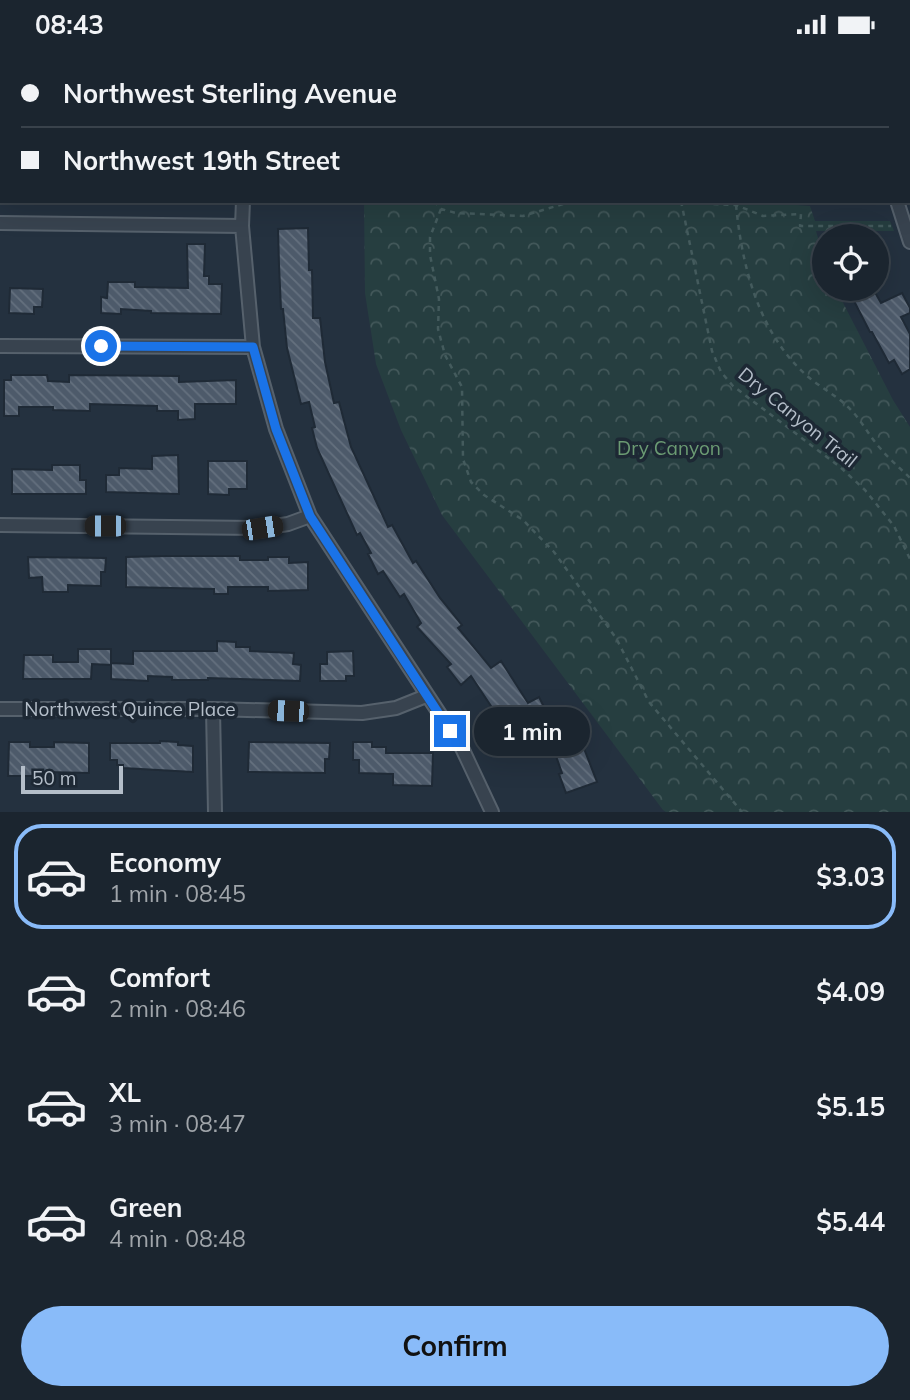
<!DOCTYPE html>
<meta charset="utf-8">
<style>
:root{--surface:#1b252f;--page:#28313b;--text:#f1f3f6;--muted:#a0a5aa;--line:#39424b;--accent:#89bbf9}
body{margin:0;font-family:Mulish,sans-serif;background:var(--page);color:var(--text);height:100vh;display:flex;flex-direction:column;font-size:26px;white-space:nowrap}
*{box-sizing:border-box;margin:0}
p{font-size:23px;color:var(--muted)}
.icon{flex:none;width:38px;height:38px;fill:none;stroke:currentColor;stroke-width:2;stroke-linecap:round;stroke-linejoin:round}
.map{position:relative;height:763px;overflow:hidden}
.drawer{display:flex;flex-direction:column;background:var(--surface);flex:1}
.drawer>*{flex:none}
.banner{position:absolute;left:0px;top:0px;width:910px;height:154px;box-shadow:0 7px 28px #0002,0 0 0 2px var(--line);display:grid;align-content:center;height:154px;padding:0 21px;background:var(--surface)}
.buttons{position:absolute;left:812px;top:175px;display:grid;gap:14px}
.buttons a{display:grid;place-items:center;width:77px;height:77px;border-radius:50%;background:var(--surface);box-shadow:0 7px 28px #0002,0 0 0 2px var(--line);font-size:35px}
.scale{position:absolute;left:21px;bottom:18px;width:102px;box-sizing:border-box;padding-left:7px;border:4px solid #b4bec9;border-top:0;font-size:19px;line-height:24px;white-space:nowrap;color:#b4bec9;-webkit-text-stroke:5px #1d2834;paint-order:stroke}
.end{position:absolute;width:32px;height:32px;margin:-16px;border:9px solid #1a73e8;background:#fff;box-shadow:0 0 0 4px #fff}
.from{border-radius:50%}
.bubble{position:absolute;height:49px;border-radius:24px;background:var(--surface);box-shadow:0 7px 28px #0002,0 0 0 2px var(--line);font-size:23px;font-weight:700;line-height:49px;text-align:center}
.car{position:absolute;width:21px;height:42px;margin:-21px -10px;border-radius:9px;box-shadow:0 0 5px 2px #0007;background:linear-gradient(#222 24%,#8ab4d8 0 40%,#222 0 76%,#8ab4d8 0 86%,#222 0)}
.banner b{display:flex;align-items:center;gap:24px;height:66px;font-size:26px}
.banner b+b{border-top:2px solid var(--line)}
.banner i{width:18px;height:18px;background:var(--text)}
ul{padding:12px 0 0;list-style:none}
li{display:flex;align-items:center;gap:21px;height:105px;margin:0 14px 10px;padding:0 7px;border:4px solid transparent;border-radius:28px}
li div{flex:1}
li b{display:block;font-size:26px}
li em{font-style:normal;font-weight:700}
li.on{border-color:var(--accent)}
li>.icon{width:63px;height:63px;stroke-width:1.5}
.button{display:flex;gap:14px;margin-top:auto;padding:14px 21px}
.button a{flex:1;height:80px;border-radius:42px;background:var(--accent);color:#111;font-size:28px;font-weight:700;line-height:80px;text-align:center}
.status{display:flex;justify-content:space-between;align-items:center;height:49px;padding:0 35px;background:var(--surface);direction:ltr}
.status svg{height:19px;fill:currentColor}
.map>svg:first-child{display:block}
</style>
<div class="status"><b>08:43</b><svg viewBox="0 0 49 12"><path d="M0 12V9h3v3zM5 12V6h3v6zM10 12V3h3v9zM15 12V0h3v12zM26 1h20v11H26zM47 4h2v5h-2z"/></svg></div>
<div class="map">
<svg width="910" height="763" viewBox="0 0 910 763">
<defs>
<pattern id="park-crowns" width="20" height="18" patternUnits="userSpaceOnUse" patternTransform="scale(1.75)"><rect width="20" height="18" fill="#263e40"/><path d="M2 6a3 3 0 1 1 6 0M12 15a3 3 0 1 1 6 0" fill="none" stroke="#43585a"/></pattern>
<pattern id="building-back-hatch" width="6" height="6" patternUnits="userSpaceOnUse" patternTransform="scale(1.75)"><rect width="6" height="6" fill="#4d5a6a"/><path d="M-1 5l2 2M0 0l6 6M5-1l2 2" fill="none" stroke="#64707e"/></pattern>
</defs>
<rect width="100%" height="100%" fill="#24313f"/>
<!-- park -->
<path fill="url(#park-crowns)" d="M 364,152 L 737,152 L 810,157 L 815,172 L 890,172 L 894,182 L 816,182 L 824,210 L 824,240 L 836,240 L 893,351 L 910,378 L 910,763 L 666,763 L 663,761 L 442,466 L 401,381 L 376,315 L 365,244 Z"/>
<!-- building -->
<path fill="url(#building-back-hatch)" stroke="#1f2a36" stroke-width="2" d="M 308,179 L 309,221 L 312,221 L 313,269 L 320,269 L 325,313 L 334,354 L 339,353 L 351,398 L 388,478 L 392,476 L 413,514 L 416,512 L 440,549 L 462,576 L 458,579 L 491,619 L 501,612 L 528,654 L 539,648 L 551,672 L 553,671 L 559,684 L 524,701 L 502,658 L 495,663 L 471,627 L 461,636 L 447,618 L 451,615 L 417,578 L 421,574 L 404,545 L 400,548 L 383,522 L 378,525 L 368,505 L 371,504 L 360,484 L 357,486 L 317,399 L 312,379 L 315,378 L 309,353 L 301,355 L 287,299 L 283,260 L 281,260 L 279,216 L 278,180 Z
M 880,190 L 889,222 L 877,225 L 877,191 Z
M 187,195 L 205,195 L 204,227 L 209,227 L 209,235 L 222,235 L 221,265 L 151,264 L 151,262 L 121,260 L 121,265 L 101,264 L 101,248 L 107,249 L 108,233 L 135,233 L 135,238 L 188,239 Z
M 10,239 L 43,240 L 42,258 L 34,258 L 34,265 L 9,264 Z
M 873,240 L 881,254 L 902,244 L 910,259 L 910,264 L 901,268 L 910,285 L 910,320 L 902,325 L 894,311 L 889,314 L 872,283 L 870,283 L 853,250 Z
M 11,326 L 47,326 L 48,332 L 69,333 L 69,326 L 179,327 L 179,333 L 236,331 L 236,355 L 195,355 L 195,370 L 178,371 L 178,362 L 157,362 L 157,357 L 90,355 L 90,362 L 53,361 L 53,358 L 19,358 L 19,367 L 4,367 L 4,331 L 11,331 Z
M 178,406 L 179,445 L 106,443 L 106,426 L 119,426 L 119,419 L 152,420 L 152,407 Z
M 208,412 L 247,412 L 247,440 L 229,440 L 229,446 L 208,445 Z
M 52,416 L 80,416 L 80,431 L 86,431 L 86,445 L 12,445 L 12,420 L 52,421 Z
M 167,507 L 240,507 L 240,511 L 268,511 L 268,508 L 289,508 L 289,514 L 308,513 L 308,541 L 268,542 L 268,538 L 228,538 L 228,545 L 214,545 L 214,540 L 126,538 L 126,508 Z
M 28,508 L 106,509 L 105,523 L 101,523 L 101,537 L 68,536 L 68,543 L 43,543 L 42,528 L 29,529 Z
M 217,592 L 236,593 L 236,598 L 250,598 L 250,602 L 294,604 L 293,615 L 301,616 L 300,632 L 208,629 L 208,631 L 172,631 L 172,628 L 148,627 L 148,632 L 111,630 L 111,616 L 92,615 L 91,630 L 23,630 L 24,606 L 53,606 L 53,613 L 78,613 L 78,600 L 111,600 L 111,614 L 133,615 L 133,602 L 217,602 Z
M 353,602 L 354,627 L 346,627 L 346,632 L 320,632 L 320,615 L 327,615 L 327,603 Z
M 160,692 L 178,693 L 178,696 L 193,697 L 193,723 L 123,719 L 123,716 L 117,716 L 117,711 L 110,711 L 110,694 L 160,694 Z
M 9,693 L 30,693 L 30,698 L 54,698 L 54,693 L 89,694 L 89,724 L 47,723 L 47,727 L 8,727 Z
M 249,693 L 330,694 L 329,710 L 325,710 L 325,724 L 248,723 Z
M 353,693 L 372,693 L 372,698 L 386,698 L 386,704 L 433,704 L 432,737 L 393,736 L 393,725 L 359,724 L 359,711 L 353,711 Z
M 583,697 L 597,733 L 566,744 L 559,725 L 562,724 L 556,707 Z"/>
<g fill="none" stroke-linecap="round" stroke-linejoin="round">
<!-- service casing -->
<g stroke="#56616c" stroke-width="10">
<path id="service" d="M 419,0 L 420,2"/>
</g>
<!-- minor casing -->
<g stroke="#56616c" stroke-width="16">
<path id="minor" d="M 233,0 L 234,2
M 895,2 L 895,0
M 0,56 L 2,56
M 243,152 L 242,177 L 253,298 L 276,380 L 310,467 L 462,699 L 492,763
M 897,152 L 910,193
M 0,174 L 242,177
M 0,297 L 253,298
M 0,476 L 262,479 L 288,475 L 310,467
M 0,660 L 213,660 L 362,664 L 396,659 L 426,647
M 213,660 L 215,763"/>
</g>
<!-- path -->
<path stroke="#445b5d" stroke-width="2.5" stroke-dasharray="5 5" stroke-linecap="butt" d="M 434,152 L 441,160 L 456,164 L 523,167 L 573,152
M 681,152 L 712,302 L 721,323 L 733,337 L 840,418 L 865,441 L 894,477 L 910,510
M 704,152 L 712,155 L 736,156 L 763,167 L 801,165 L 800,177 L 891,177
M 736,156 C 742,217 758,282 805,325 C 819,338 838,347 851,361 C 862,372 869,387 880,399 C 889,410 900,419 910,429
M 441,160 L 430,188 L 430,206 L 439,250 L 438,280 L 445,306 L 462,338 L 463,410 L 471,433 L 484,446 L 523,471 L 554,503 L 616,589 L 649,653 L 742,763"/>
<!-- service -->
<use href="#service" stroke="#38434f" stroke-width="6"/>
<!-- minor -->
<use href="#minor" stroke="#38434f" stroke-width="12"/>
</g>
<g fill="none" stroke-linecap="round" stroke-linejoin="round">
<!-- route -->
<path stroke="#1a73e8" stroke-width="9" d="M 101,297 L 253,298 L 276,380 L 310,467 L 450,682"/>
</g>
<g text-anchor="middle" dominant-baseline="central" stroke-width="7" stroke-linejoin="round" paint-order="stroke">
<!-- street labels -->
<g font-size="19" fill="#b4bec9" stroke="#1d2834">
<text transform="translate(798 368) rotate(39)">Dry Canyon Trail</text>
<text x="130" y="660">Northwest Quince Place</text>
</g>
<!-- park labels -->
<g font-size="19" fill="#6b9b73" stroke="#1d2834">
<text x="669" y="399">Dry Canyon</text>
</g>
</g>
</svg>
<div class="buttons">
<a><svg class="icon" aria-label="locate" viewBox="0 0 24 24"><circle cx="12" cy="12" r="6"/><path d="M12 2v4M12 18v4M2 12h4M18 12h4"/></svg></a>
</div>
<div class="scale">50 m</div>
<i class="end from" style="left:101px;top:297px"></i>
<i class="end" style="left:450px;top:682px"></i>
<div class="bubble" style="left:474px;top:658px;width:116px">1 min</div>
<i class="car" style="left:105px;top:477px;rotate:270deg"></i>
<i class="car" style="left:262px;top:479px;rotate:81deg"></i>
<i class="car" style="left:288px;top:662px;rotate:272deg"></i>
<div class="banner">
<b><i class="from"></i>Northwest Sterling Avenue</b>
<b><i></i>Northwest 19th Street</b>
</div>
</div>
<section class="drawer">
<ul>
<li class="on"><svg class="icon" aria-label="car" viewBox="0 0 24 24"><path d="M5 17H2v-5l4-1 3-4h7l3 4 3 1v5h-3M9 17h6M6 11h13"/><circle cx="7" cy="17" r="2"/><circle cx="17" cy="17" r="2"/></svg><div><b>Economy</b><p>1 min · 08:45</p></div><em>$3.03</em></li>
<li><svg class="icon" aria-label="car" viewBox="0 0 24 24"><path d="M5 17H2v-5l4-1 3-4h7l3 4 3 1v5h-3M9 17h6M6 11h13"/><circle cx="7" cy="17" r="2"/><circle cx="17" cy="17" r="2"/></svg><div><b>Comfort</b><p>2 min · 08:46</p></div><em>$4.09</em></li>
<li><svg class="icon" aria-label="car" viewBox="0 0 24 24"><path d="M5 17H2v-5l4-1 3-4h7l3 4 3 1v5h-3M9 17h6M6 11h13"/><circle cx="7" cy="17" r="2"/><circle cx="17" cy="17" r="2"/></svg><div><b>XL</b><p>3 min · 08:47</p></div><em>$5.15</em></li>
<li><svg class="icon" aria-label="car" viewBox="0 0 24 24"><path d="M5 17H2v-5l4-1 3-4h7l3 4 3 1v5h-3M9 17h6M6 11h13"/><circle cx="7" cy="17" r="2"/><circle cx="17" cy="17" r="2"/></svg><div><b>Green</b><p>4 min · 08:48</p></div><em>$5.44</em></li>
</ul>
<div class="button"><a>Confirm</a></div>
</section>
